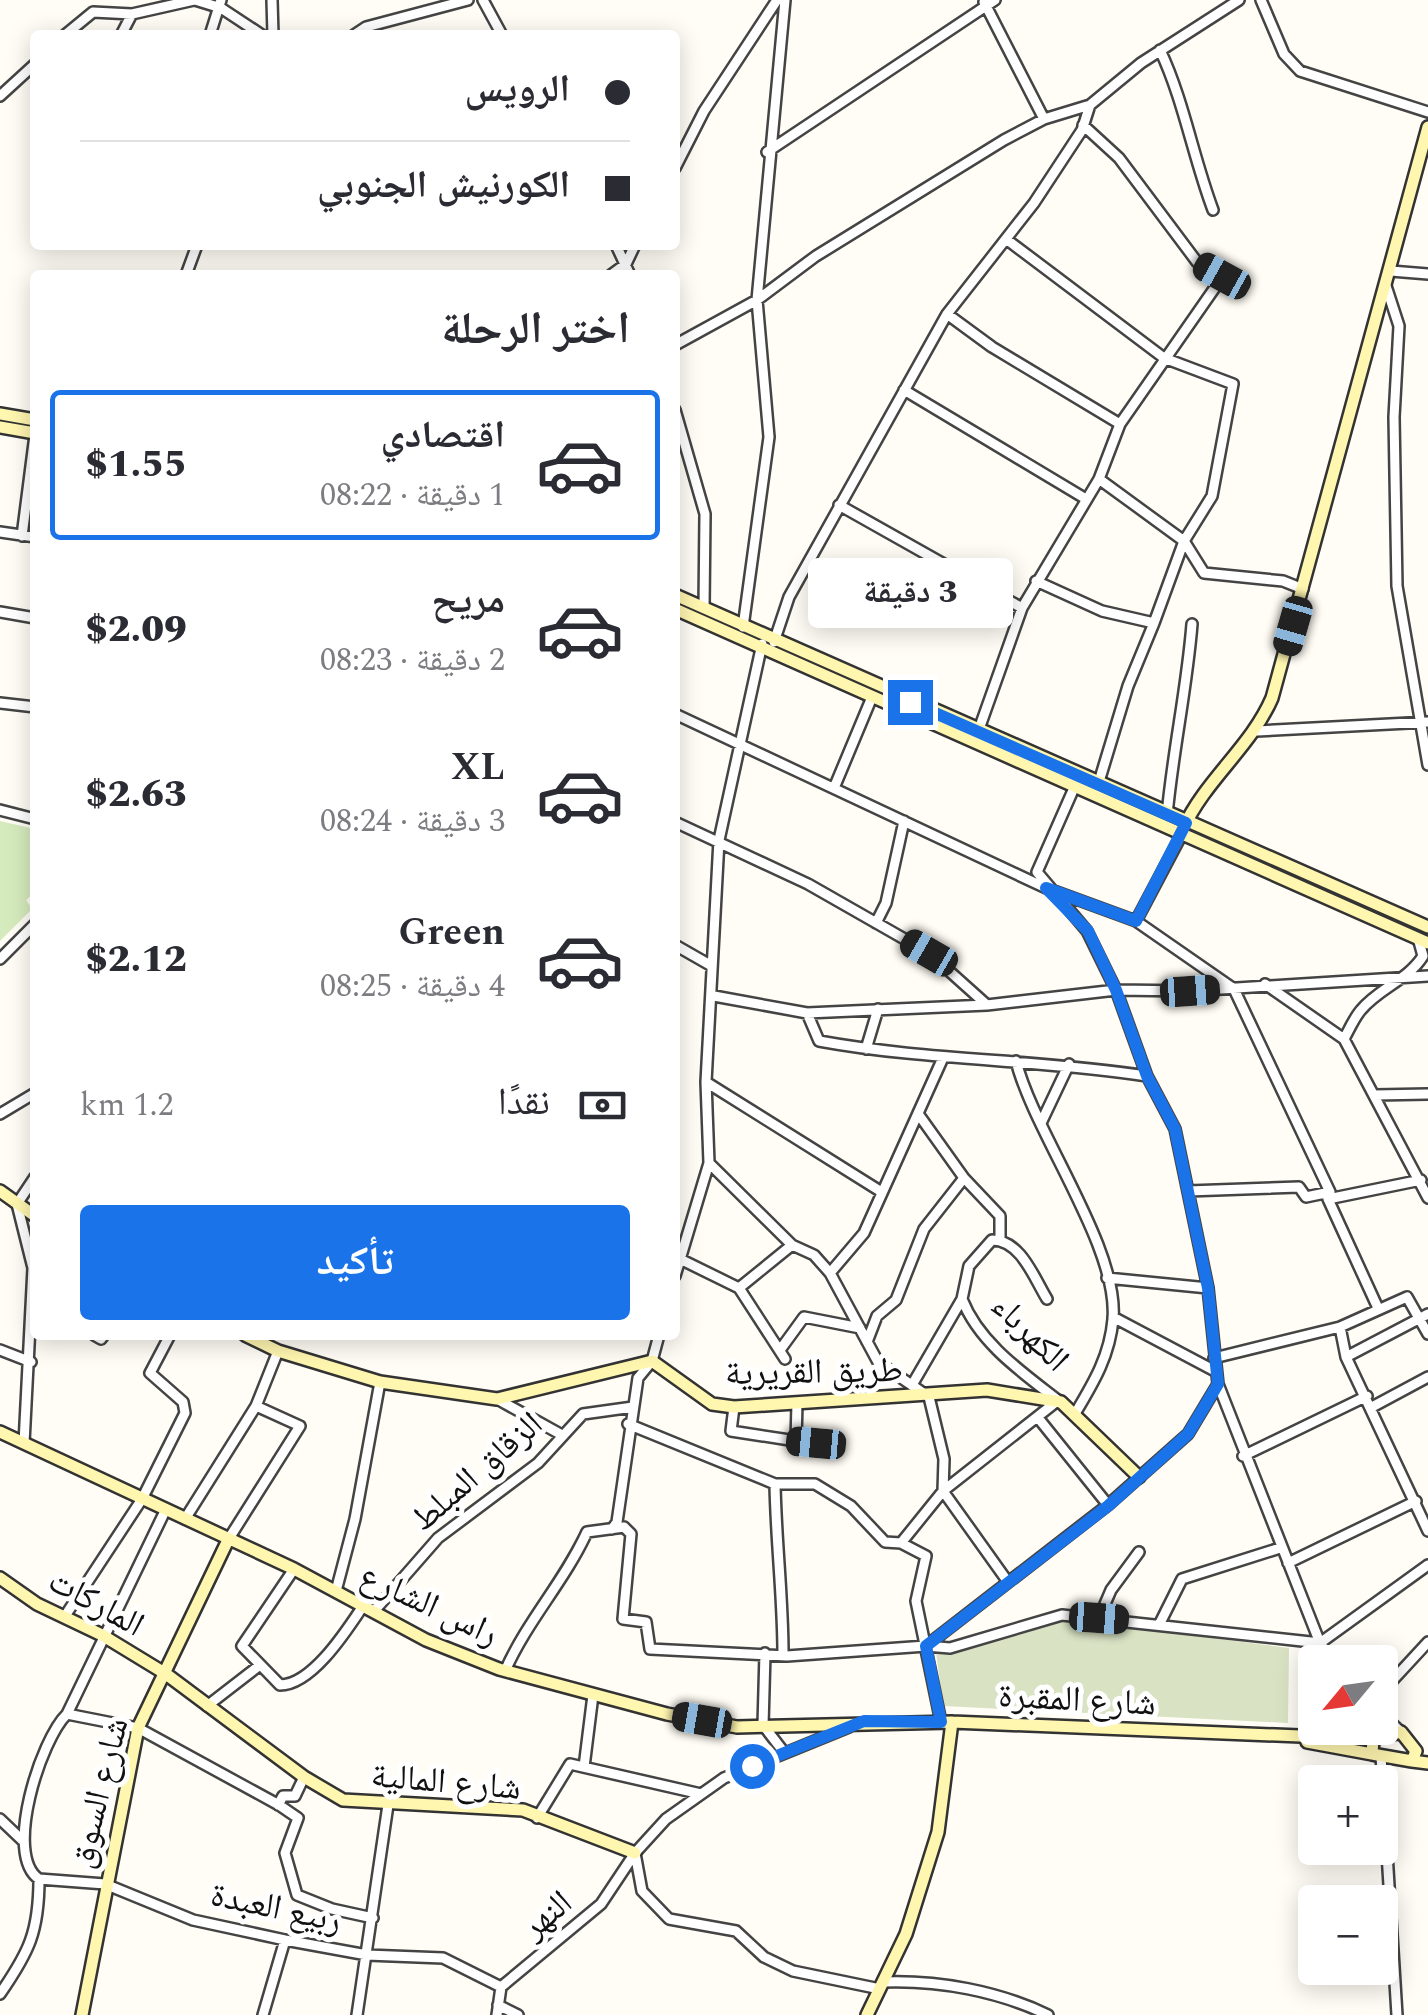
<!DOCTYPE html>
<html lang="ar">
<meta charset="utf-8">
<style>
:root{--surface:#fff;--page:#f7f7f7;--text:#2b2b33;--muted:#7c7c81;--line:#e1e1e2;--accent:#1a73e8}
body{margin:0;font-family:Spectral,"Noto Naskh Arabic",serif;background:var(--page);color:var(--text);direction:rtl;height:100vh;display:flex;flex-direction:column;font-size:38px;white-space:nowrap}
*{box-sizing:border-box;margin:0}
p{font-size:32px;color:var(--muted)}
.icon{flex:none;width:55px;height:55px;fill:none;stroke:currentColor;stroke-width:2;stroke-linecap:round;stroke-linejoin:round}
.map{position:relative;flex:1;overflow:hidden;direction:ltr}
.drawer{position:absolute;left:30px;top:270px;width:650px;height:1070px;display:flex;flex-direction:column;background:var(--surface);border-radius:10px;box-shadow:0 5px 25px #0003;direction:rtl}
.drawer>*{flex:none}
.guide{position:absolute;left:30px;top:30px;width:650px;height:220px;border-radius:10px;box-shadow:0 5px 25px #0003;direction:rtl;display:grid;align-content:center;height:220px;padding:0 50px;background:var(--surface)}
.needle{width:65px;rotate:241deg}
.buttons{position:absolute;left:1298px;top:1645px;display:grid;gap:20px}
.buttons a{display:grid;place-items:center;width:100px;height:100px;border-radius:10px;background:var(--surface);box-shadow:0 5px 25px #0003;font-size:50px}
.end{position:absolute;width:45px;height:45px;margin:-22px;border:12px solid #1a73e8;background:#fff;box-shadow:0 0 0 5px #fff}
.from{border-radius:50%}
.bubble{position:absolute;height:70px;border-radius:10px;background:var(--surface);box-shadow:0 5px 25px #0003;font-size:32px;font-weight:800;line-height:70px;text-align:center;direction:rtl}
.car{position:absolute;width:30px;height:60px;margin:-30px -15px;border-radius:12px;box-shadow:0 0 8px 2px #0007;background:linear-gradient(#222 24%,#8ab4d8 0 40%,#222 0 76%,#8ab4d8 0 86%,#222 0)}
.guide b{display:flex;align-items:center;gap:35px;height:95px;font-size:38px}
.guide b+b{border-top:2px solid var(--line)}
.guide i{width:25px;height:25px;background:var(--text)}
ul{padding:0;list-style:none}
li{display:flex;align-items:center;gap:30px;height:150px;margin:0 20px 15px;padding:0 30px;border:5px solid transparent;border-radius:10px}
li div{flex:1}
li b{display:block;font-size:38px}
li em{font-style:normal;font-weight:800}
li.current{border-color:var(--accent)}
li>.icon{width:90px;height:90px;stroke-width:1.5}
h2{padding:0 50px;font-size:45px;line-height:120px}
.pay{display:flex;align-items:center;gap:25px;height:110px;padding:0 50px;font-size:38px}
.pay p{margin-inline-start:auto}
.action{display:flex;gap:20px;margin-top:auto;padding:20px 50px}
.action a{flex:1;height:115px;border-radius:10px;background:var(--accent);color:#fff;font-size:40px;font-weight:800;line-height:115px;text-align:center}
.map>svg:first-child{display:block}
</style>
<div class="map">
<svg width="1428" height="2015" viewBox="0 0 1428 2015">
<rect width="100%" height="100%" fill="#fffdf5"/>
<!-- green -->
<path fill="#d5ebbd" d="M 0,821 L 35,829 L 35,892 L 26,900 L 32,909 L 0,941 Z"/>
<!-- cemetery -->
<path fill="#d9e3c4" d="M 1052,1617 L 1289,1648 L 1288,1723 L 943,1706 L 936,1652 Z"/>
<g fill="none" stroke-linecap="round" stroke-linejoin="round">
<!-- street casing -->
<g stroke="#444" stroke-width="14">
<path id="street" d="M 195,0 L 221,8 L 262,35
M 272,0 L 273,35
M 483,0 L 502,35
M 1261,0 L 1284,54 L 1300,71 L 1428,112
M 984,2 L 1044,119
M 65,35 L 93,12 L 132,14 L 194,0
M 121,35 L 132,14
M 210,35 L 221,0
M 354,35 L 366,27 L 468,0
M 1160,50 C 1184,101 1193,157 1213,210
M 0,96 L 35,64
M 767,152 L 995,0
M 675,168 L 704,111 L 777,0
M 1006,239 L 1164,358 L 1233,384 L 1212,496 L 1184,541 L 1154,623
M 616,245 L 630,275
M 1391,271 L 1428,274
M 186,275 L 197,245
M 611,275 L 626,264 L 635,245
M 1386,286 L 1399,326 L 1394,417 L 1397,586 L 1428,765
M 947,314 L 992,347 L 1120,424
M 675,345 L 757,300 L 816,256 L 1004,140 L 1044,119 L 1090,105
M 904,390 L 1086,499
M 675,410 L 705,514 L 704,607
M 1099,479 L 1184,541 L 1204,573 L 1283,581 L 1303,589
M 839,505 L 1022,608 L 978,732
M 0,532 L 35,537
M 22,536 L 35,435
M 1036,581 L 1102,611 L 1154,623 L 1128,686 L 1098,785
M 1022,608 L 1099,479 L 1120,424 L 1223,276 L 1197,262 L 1119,158 L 1083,125
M 0,612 L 35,618
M 743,627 L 769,437 L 757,300 L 785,0
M 774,642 L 789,597 L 947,314 L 1034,203 L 1082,130 L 1090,105 L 1141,63 L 1239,0
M 0,703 L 35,707
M 675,714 L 1046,888 L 1136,921 L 1234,989 L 1330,1192 L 1328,1199 L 1377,1306
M 1257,731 L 1428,722
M 834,788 L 872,697
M 1074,788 L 1037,872 L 1087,931 L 1116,990 L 1147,1076 L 1175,1129 L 1208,1288 L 1218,1384 L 1320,1643 L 1334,1662
M 0,810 L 35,819
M 1167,815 C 1173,750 1187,688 1192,624
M 675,822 L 808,884 L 929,953 L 987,1005
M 1136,921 L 1181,836
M 876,923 L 886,903 L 904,821
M 675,945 L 710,965
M 0,959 L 35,924
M 1265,984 L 1344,1039 L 1428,1198
M 714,996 L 807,1013 L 987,1005 L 1116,990 L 1190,991 L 1428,976
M 807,1013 L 819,1041 C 928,1061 1038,1059 1147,1076
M 1344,1039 C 1349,1030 1354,1018 1361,1010 C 1379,988 1408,980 1423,956 L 1418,938
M 866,1049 L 878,1009
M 1016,1061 C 1034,1133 1119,1247 1113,1319 C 1110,1355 1094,1382 1076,1412
M 706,1082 L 880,1191
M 1375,1095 L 1428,1094
M 0,1114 L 35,1093
M 919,1115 L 964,1178 L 1000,1216 L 1000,1239
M 1041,1123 L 1069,1064
M 709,1163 L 792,1245 L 814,1255 L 830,1273 L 878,1362 L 929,1397 L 944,1459 L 943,1491 L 1008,1582
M 1188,1191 L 1299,1187 L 1306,1197 L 1330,1192
M 1328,1199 L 1421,1180
M 680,1259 L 739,1288 L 785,1359
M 830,1273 L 864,1233 L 942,1060
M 675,1276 L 709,1163 L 706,1082 L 719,840 L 762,644
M 1107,1278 L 1208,1288
M 739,1288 L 792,1245
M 962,1299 C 979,1343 1023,1373 1059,1401
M 1113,1317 L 1215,1371
M 1340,1327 L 1346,1357 L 1428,1531
M 94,1335 L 101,1339 L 104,1335
M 867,1342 L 877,1316 L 896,1300 L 924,1229 L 964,1178
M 0,1350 L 31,1362
M 780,1350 L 804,1317 L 860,1328
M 1346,1357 L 1428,1314
M 1214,1358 L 1340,1327 L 1407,1297 L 1428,1334
M 912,1385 L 962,1299 L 969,1266 L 992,1240 C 1021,1240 1034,1278 1047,1299
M 497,1399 L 562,1435
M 734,1407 L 731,1431 L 796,1441 L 797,1403
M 1372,1407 L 1428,1377
M 1039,1419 L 1108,1505
M 628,1424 L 775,1484 L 815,1484 L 851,1506 L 885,1542 L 901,1543 L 926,1556 L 916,1601 L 941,1722
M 796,1441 L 836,1445
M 24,1443 L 33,1268 L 17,1204 L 35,1177
M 1243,1456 L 1367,1396
M 775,1484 C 776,1542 783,1597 783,1654
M 185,1519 L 256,1406 L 278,1351
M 612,1529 L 617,1522 L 638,1378 L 652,1361 L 659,1335
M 228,1540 L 300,1426 L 256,1406
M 901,1543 L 943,1491 L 1056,1402
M 1288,1563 L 1416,1501
M 294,1569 L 242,1646 L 280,1685 C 312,1685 347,1630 363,1606
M 336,1591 L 355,1519 L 380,1382
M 375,1610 L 438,1538 L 538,1463 L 583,1414 L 633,1407
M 65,1616 L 142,1499 L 185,1413 L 183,1402 L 150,1373 L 170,1335
M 1099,1618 L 1111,1590 L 1139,1552
M 1160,1623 L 1182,1579 L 1280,1548
M 926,1646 L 950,1648 L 1062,1615 L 1320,1643 L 1428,1565
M 765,1653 L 763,1725 L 783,1751
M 505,1671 C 527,1621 564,1582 587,1532 L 624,1527 L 631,1534 L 623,1619 L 646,1622 L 650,1649 L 787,1656 L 926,1646 L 1108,1505 L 1188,1434 L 1218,1384
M 1380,1694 L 1428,1642
M 207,1706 L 260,1665
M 1380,1712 L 1401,1732
M 67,1714 L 138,1728 L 279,1805 L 298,1818 L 285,1853 L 297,1895 L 332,1909 L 373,1918
M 1381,1756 L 1397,2015
M 584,1767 L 593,1695
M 278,1805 L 283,1796 L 295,1796 L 304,1777
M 537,1818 L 570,1764 L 701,1794
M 0,1819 L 22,1840
M 635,1853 L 642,1891 L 669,1919 L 736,1931 L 764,1957 L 793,1971 L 880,1989
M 39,1879 L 105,1884 L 193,1920 L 285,1940 L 367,1955 L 443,1958 L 501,1987
M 883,1982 C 939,1980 998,1991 1048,2015
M 0,1994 C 29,1952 39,1932 39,1879 C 3,1855 41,1739 67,1714 L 166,1509
M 498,2005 L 518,2015
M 263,2015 L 285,1940
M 357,2015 L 388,1805
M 497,2015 L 501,1987 L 601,1904 L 635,1853 L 666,1819 L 724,1778 L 849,1727"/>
</g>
<!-- secondary casing -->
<g stroke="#333" stroke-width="16">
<path id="secondary" d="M 0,414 L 35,420
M 0,427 L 35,433
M 675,595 L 1428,927
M 675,609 L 1428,943
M 1183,829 C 1205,780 1251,747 1272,698 L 1428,127
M 0,1191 L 35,1216
M 245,1335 L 278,1351 L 380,1382 L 497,1399 L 652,1361 L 712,1404 L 734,1407 L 987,1390 L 1061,1402 L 1139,1477
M 0,1432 L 294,1569 L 426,1640 L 499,1669 L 667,1714 L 737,1727 L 952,1722 L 1373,1739
M 0,1578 L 37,1604 L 102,1635 L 166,1674 L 304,1777 L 343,1800 L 523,1810 L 635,1853
M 1401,1732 L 1416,1751 L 1412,1761 L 1372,1754 L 1373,1739 Z
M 1307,1742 L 1372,1754
M 1412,1761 L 1428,1763
M 82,2015 L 138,1728 L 228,1540
M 867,2015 L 906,1934 L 938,1832 L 952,1722"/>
</g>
<!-- street -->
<use href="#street" stroke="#fff" stroke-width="9"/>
<!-- secondary -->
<use href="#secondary" stroke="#fff6b0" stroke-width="11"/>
</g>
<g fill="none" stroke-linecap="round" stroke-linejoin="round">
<!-- route -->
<path stroke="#1a73e8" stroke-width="12" d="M 752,1766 L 864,1721 L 941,1722 L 926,1646 L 1108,1506 L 1188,1434 L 1218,1384 L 1208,1288 L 1175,1129 L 1147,1076 L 1116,990 L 1088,931 L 1046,888 L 1136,921 L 1186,823 L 910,702"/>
</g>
<g text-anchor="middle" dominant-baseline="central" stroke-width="10" stroke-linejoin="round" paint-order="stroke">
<!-- street labels -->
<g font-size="35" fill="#111" stroke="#fff">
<text transform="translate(1030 1333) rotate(45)">الكهرباء</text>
<text transform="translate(814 1372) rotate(-1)">طريق القريرية</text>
<text transform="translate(477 1472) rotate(-41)">الزقاق المبلط</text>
<text transform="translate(96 1603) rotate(29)">الماركات</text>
<text transform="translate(429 1605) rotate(25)">راس الشارع</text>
<text transform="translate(1077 1700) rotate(3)">شارع المقبرة</text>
<text transform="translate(446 1782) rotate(5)">شارع المالية</text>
<text transform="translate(99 1793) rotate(-76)">شارع السوق</text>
<text transform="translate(276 1908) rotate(12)">ربيع العبدة</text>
<text transform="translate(547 1915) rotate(-40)">النهر</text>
</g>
</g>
</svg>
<div class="buttons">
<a><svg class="needle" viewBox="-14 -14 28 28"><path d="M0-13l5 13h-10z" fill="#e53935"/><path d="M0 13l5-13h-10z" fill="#7c7c81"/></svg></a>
<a>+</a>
<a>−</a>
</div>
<i class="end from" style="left:752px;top:1766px"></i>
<i class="end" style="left:910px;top:702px"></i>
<div class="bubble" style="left:808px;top:558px;width:205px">3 دقيقة</div>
<i class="car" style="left:1222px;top:276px;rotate:299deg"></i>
<i class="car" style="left:1293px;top:626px;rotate:196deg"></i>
<i class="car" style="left:929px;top:953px;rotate:300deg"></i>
<i class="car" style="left:1190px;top:991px;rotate:86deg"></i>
<i class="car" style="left:816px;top:1443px;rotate:275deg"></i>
<i class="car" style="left:1099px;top:1618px;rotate:94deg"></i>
<i class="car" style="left:702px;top:1720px;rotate:280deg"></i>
<div class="guide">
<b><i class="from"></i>الرويس</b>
<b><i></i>الكورنيش الجنوبي</b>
</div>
<section class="drawer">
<h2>اختر الرحلة</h2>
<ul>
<li class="current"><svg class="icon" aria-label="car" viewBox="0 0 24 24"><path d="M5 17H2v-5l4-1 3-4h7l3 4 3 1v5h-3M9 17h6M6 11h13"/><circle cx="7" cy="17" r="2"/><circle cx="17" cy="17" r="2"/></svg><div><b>اقتصادي</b><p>1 دقيقة · 08:22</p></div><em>$1.55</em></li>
<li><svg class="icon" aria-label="car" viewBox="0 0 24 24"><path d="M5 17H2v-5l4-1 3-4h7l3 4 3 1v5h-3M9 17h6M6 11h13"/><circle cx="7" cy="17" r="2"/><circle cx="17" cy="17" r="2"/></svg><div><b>مريح</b><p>2 دقيقة · 08:23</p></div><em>$2.09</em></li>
<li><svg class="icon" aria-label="car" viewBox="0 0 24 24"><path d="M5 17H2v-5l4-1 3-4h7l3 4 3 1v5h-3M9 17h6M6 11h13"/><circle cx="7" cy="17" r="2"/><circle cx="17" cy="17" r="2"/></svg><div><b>XL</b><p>3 دقيقة · 08:24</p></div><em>$2.63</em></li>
<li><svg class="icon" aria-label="car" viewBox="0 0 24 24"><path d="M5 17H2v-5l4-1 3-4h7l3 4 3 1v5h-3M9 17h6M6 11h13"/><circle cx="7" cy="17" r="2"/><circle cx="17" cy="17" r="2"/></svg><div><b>Green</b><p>4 دقيقة · 08:25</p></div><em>$2.12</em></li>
</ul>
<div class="pay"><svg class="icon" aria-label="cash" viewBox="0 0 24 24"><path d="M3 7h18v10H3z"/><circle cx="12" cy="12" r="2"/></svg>نقدًا<p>1.2 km</p></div>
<div class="action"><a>تأكيد</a></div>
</section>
</div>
